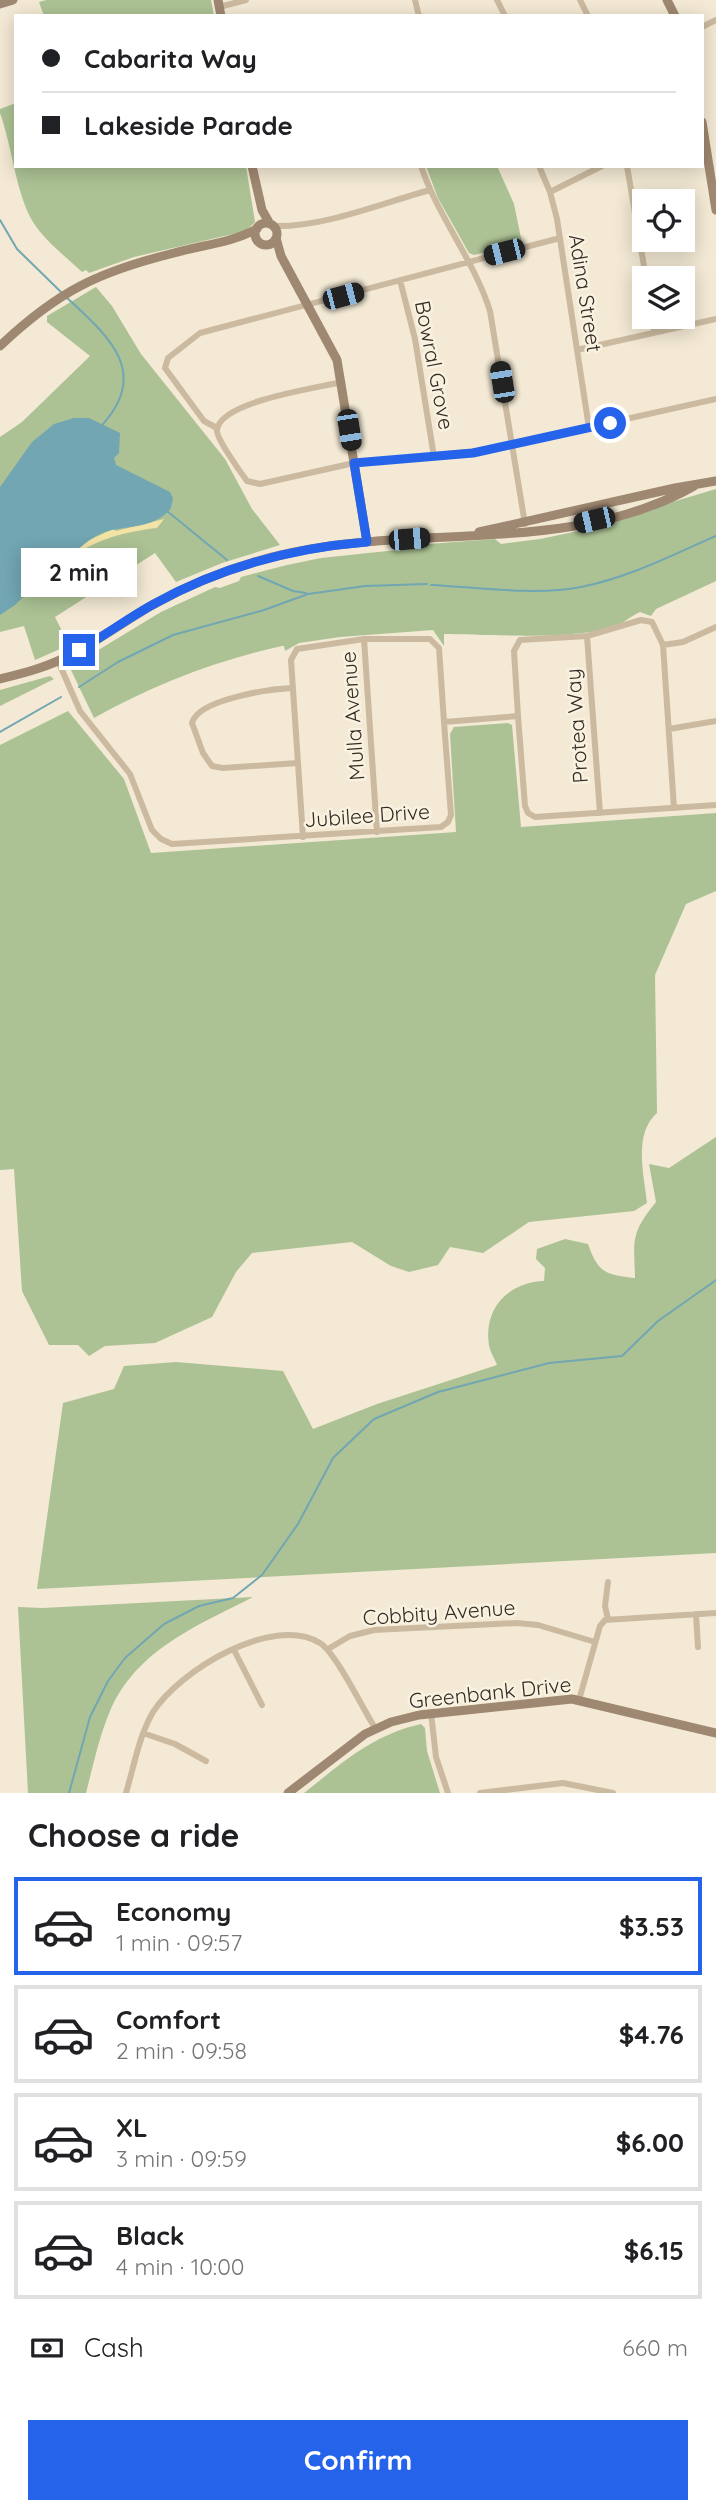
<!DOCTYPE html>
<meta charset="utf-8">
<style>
:root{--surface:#fff;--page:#f2f2f2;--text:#202124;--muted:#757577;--line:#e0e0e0;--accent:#2563eb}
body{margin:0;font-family:Quicksand,sans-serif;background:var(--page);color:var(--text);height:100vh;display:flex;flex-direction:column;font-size:26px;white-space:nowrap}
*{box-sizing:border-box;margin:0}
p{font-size:23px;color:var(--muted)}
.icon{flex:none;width:38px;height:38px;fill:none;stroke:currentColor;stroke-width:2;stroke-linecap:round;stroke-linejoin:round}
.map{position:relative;height:1793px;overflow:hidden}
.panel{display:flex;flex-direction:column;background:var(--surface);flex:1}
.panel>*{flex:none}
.guide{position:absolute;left:14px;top:14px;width:690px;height:154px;border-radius:0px;box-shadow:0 4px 18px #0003;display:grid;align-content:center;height:154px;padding:0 28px;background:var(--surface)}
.controls{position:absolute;left:632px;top:189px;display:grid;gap:14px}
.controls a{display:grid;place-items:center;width:63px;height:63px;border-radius:0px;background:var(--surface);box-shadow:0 4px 18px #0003;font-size:35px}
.end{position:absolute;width:32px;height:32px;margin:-16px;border:9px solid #2563eb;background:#fff;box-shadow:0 0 0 4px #fff}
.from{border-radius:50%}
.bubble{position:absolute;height:49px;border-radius:0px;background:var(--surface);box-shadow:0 4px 18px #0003;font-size:23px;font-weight:700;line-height:49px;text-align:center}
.car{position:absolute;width:21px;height:42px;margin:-21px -10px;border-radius:9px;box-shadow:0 0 5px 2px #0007;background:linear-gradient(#222 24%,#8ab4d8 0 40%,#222 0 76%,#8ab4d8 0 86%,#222 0)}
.guide b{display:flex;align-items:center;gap:24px;height:66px;font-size:26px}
.guide b+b{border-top:2px solid var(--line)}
.guide i{width:18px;height:18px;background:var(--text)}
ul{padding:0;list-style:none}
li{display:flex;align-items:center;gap:21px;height:98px;margin:0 14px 10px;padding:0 14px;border:4px solid var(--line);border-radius:0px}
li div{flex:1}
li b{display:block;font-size:26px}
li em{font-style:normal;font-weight:700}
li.current{border-color:var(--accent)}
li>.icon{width:63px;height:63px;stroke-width:1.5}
h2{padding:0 28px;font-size:32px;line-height:84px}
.pay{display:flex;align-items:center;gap:18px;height:77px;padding:0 28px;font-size:26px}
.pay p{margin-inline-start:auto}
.primary-button{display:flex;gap:14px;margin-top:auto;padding:14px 28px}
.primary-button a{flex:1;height:80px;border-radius:0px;background:var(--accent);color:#fff;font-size:28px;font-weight:700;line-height:80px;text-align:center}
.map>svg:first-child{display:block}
</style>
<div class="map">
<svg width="716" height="1793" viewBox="0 0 716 1793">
<rect width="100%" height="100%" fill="#f3e9d4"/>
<!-- green -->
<path fill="#acc294" d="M 46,0 L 211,0 L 214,16 L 44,16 L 39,2 Z
M 16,103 L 16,166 L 246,166 L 255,222 L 246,231 L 134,257 L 89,273 L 86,270 L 82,272 C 65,256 45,241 33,222 C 16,194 12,146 0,113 L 0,109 Z
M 426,166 L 497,166 L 514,204 L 522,243 L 474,255 L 469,253 L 438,198 Z
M 96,287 L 112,306 L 141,354 L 225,459 L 252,509 L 280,545 L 222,563 L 176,582 L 155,553 L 55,617 L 69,645 L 35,660 L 24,626 L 0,632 L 0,437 L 22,422 L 90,356 L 47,322 L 47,316 Z
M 716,489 L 716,581 L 656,609 L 651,616 L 640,612 C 633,615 628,619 622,623 C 585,642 487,634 444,634 L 444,646 L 433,630 L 340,637 L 299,643 L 285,651 L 284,646 L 282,646 C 215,661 153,685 94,718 L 71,670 L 72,666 L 161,612 L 215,587 L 220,588 L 239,581 L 241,577 L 287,565 L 321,558 L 397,550 L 402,546 L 495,539 L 501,544 L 540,539 L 607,525 L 612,520 Z
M 50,676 L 54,679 L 0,706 L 0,690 Z
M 68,711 L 124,779 L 151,853 L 456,832 L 450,734 L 454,727 L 508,723 L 512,725 L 521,827 L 716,813 L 716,891 L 686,904 L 655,975 L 657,1113 C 633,1134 644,1175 647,1203 L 634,1211 L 529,1222 L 483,1253 L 450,1247 L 438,1265 L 409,1272 L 391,1266 L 352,1242 L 252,1253 L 236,1272 L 212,1317 L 155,1343 L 105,1346 L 89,1356 L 78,1345 L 49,1345 L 22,1291 L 14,1169 L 0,1170 L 0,745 Z
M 716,1137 L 716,1553 L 37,1589 L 63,1403 L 114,1389 L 124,1366 L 176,1362 L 283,1371 L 313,1429 L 377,1404 L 497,1365 C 495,1359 490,1352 489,1345 C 483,1308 509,1282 544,1281 L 545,1268 L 536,1259 L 537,1249 L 565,1239 L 588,1244 C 598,1273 606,1275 635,1278 C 634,1240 630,1234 656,1202 L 649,1164 L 669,1168 Z
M 253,1597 C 197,1626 137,1649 110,1711 C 99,1737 93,1766 86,1793 L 28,1793 L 18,1607 L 43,1608 Z
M 421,1724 L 425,1728 L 427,1751 L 440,1793 L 304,1793 C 342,1763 372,1735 421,1724 Z"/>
<!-- sand -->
<path fill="#f2e3a6" d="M 164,519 L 157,528 C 122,532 84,542 60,568 C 53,575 49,583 41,589 L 38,586 L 49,575 L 48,568 L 56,566 L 56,561 L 60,558 L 63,560 L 79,545 L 113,529 L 116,531 Z"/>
<!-- water -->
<path fill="#71a6b2" d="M 74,418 L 89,418 L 120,433 L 119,453 L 114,458 L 116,465 L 170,492 L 173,498 L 171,508 C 154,531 121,524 100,534 C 85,541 77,552 63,560 L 57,559 L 56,566 L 48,568 L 47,575 L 15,605 L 0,615 L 0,487 L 32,442 L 54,424 Z"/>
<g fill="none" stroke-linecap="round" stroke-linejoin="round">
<!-- stream -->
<path stroke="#71a6b2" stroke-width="2" d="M 0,220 L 17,249 L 62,293
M 66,297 C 106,334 151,371 103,424
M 167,511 L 227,560
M 258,576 L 293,591 L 306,593
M 431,585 C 477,587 535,596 581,587 C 628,578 672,555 716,536
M 79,687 L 118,662 L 173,635 L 264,610 L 308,594 L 365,586 L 427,584
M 0,732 L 61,697
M 69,1793 L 90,1717 L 108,1681 L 125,1658 L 164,1624 L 199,1606 L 233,1598 L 262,1575 L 298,1524 L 333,1458 L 374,1419 L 438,1392 L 549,1363 L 622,1356 L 658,1321 L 716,1280"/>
<!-- street -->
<path stroke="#cbbaa0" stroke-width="6" d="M 415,0 L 419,16
M 497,0 L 505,16
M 580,0 L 588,16
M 219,7 L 246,0
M 702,27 L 716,20
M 421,166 C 438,217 474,260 490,311 L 525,524
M 539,166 L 550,192 L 557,219 L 589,428
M 627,166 L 646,278
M 550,192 L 602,166
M 273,226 C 322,228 382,203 430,190
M 400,280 L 415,339 L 434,457
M 652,317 L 654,333
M 577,350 L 716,319
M 342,382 C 318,388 220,401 217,430 C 216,438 241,473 247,481 L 260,484 L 354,463 L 487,450 L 716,399
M 217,428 L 204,421 L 165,368 L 168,358 L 200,333 L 560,238
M 587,636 L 600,813
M 364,639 L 377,832
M 663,645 L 683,642 L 716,627
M 58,661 L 80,711 L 130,774 L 152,830 L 161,839 L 172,844 L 441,827 L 448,822 L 451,815 L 444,722 L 518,716 L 525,806 L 528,813 L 535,817 L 716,805
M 292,688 C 271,689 198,699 192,723 L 203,753 L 212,766 L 223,768 L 298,763
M 518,716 L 514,651 L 520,640 L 587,636 L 641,620 L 652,622 L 663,645 L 674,808
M 669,729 L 716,721
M 303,837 L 291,660 L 297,649 L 364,639 L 430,639 L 439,648 L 444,722
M 608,1582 L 605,1606 L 608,1619
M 696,1614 L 698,1647
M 328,1649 L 350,1636 L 374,1630 L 517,1623 L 538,1625 L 595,1642
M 234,1650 L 262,1705
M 579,1700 L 600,1626 L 605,1620 L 716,1613
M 431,1713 L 436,1757 L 448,1793
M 143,1733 L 175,1744 L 206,1761
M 126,1793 C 134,1766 139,1736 153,1712 C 179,1671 272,1614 320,1643 C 336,1653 363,1709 375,1728
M 480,1793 L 563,1783 L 613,1793"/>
<!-- secondary -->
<path stroke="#9f8871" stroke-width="9" d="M 218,0 L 221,16
M 667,0 L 675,16
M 0,4 L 13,0
M 702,122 L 716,210
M 252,166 L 262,210 L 270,224
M255 234a11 11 0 1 1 22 0a11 11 0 1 1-22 0Z
M 276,238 L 281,256 L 337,360 L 367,542
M 0,346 C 58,291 98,272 174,253 C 202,245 231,243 257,229
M 479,532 L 675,488 L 716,481
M 0,679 C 24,673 48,667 70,655 C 100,640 127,619 156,603 C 198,580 243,563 290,553 C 420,524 573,555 694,486
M 288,1793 L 365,1734 L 391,1722 L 419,1715 L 572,1699 L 716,1733"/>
</g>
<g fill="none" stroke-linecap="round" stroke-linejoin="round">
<!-- route -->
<path stroke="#2563eb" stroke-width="9" d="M 79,650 C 104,636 127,619 152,605 C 218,568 291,548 367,542 L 354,463 L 473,453 L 610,423"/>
</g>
<g text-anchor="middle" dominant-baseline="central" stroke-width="5" stroke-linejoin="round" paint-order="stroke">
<!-- street labels -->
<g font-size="21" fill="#342b24" stroke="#faf2e1">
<text transform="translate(586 293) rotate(81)">Adina Street</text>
<text transform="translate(435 365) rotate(79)">Bowral Grove</text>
<text transform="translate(352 716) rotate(-94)">Mulla Avenue</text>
<text transform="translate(576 726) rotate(-94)">Protea Way</text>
<text transform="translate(367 815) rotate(-4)">Jubilee Drive</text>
<text transform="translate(439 1612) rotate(-4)">Cobbity Avenue</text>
<text transform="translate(490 1692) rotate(-6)">Greenbank Drive</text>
</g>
</g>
</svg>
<div class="controls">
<a><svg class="icon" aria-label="locate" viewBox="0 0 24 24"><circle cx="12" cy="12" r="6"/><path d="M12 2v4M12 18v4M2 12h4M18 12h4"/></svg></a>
<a><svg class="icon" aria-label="layers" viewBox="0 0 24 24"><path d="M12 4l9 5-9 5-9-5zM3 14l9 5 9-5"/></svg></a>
</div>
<i class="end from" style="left:610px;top:423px"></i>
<i class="end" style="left:79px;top:650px"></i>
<div class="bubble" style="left:21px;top:548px;width:116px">2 min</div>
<i class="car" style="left:504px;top:252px;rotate:256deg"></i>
<i class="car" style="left:343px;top:296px;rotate:75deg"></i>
<i class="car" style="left:502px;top:382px;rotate:351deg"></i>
<i class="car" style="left:349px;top:430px;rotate:171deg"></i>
<i class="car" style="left:594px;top:520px;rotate:257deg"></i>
<i class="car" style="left:409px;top:539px;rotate:85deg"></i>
<div class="guide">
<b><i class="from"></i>Cabarita Way</b>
<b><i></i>Lakeside Parade</b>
</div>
</div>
<section class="panel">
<h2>Choose a ride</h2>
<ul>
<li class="current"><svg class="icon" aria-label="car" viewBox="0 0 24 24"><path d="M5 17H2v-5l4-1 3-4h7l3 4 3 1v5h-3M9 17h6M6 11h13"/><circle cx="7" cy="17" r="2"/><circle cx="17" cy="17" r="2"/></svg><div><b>Economy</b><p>1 min · 09:57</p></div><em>$3.53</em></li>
<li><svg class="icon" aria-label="car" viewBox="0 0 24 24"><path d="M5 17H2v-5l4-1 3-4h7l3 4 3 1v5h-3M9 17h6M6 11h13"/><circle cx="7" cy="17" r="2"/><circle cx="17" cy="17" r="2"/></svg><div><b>Comfort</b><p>2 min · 09:58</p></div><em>$4.76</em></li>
<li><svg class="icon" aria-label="car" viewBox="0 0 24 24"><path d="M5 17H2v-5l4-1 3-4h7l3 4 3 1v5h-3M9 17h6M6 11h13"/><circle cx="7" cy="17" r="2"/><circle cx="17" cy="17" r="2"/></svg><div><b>XL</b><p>3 min · 09:59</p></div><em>$6.00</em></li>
<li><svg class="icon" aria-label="car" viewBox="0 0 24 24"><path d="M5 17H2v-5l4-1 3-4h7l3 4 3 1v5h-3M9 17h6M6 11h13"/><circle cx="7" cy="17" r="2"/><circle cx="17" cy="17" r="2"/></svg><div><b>Black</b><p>4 min · 10:00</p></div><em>$6.15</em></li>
</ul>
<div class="pay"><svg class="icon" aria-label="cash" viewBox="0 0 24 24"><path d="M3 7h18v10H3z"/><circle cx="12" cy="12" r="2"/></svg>Cash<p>660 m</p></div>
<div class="primary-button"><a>Confirm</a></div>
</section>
